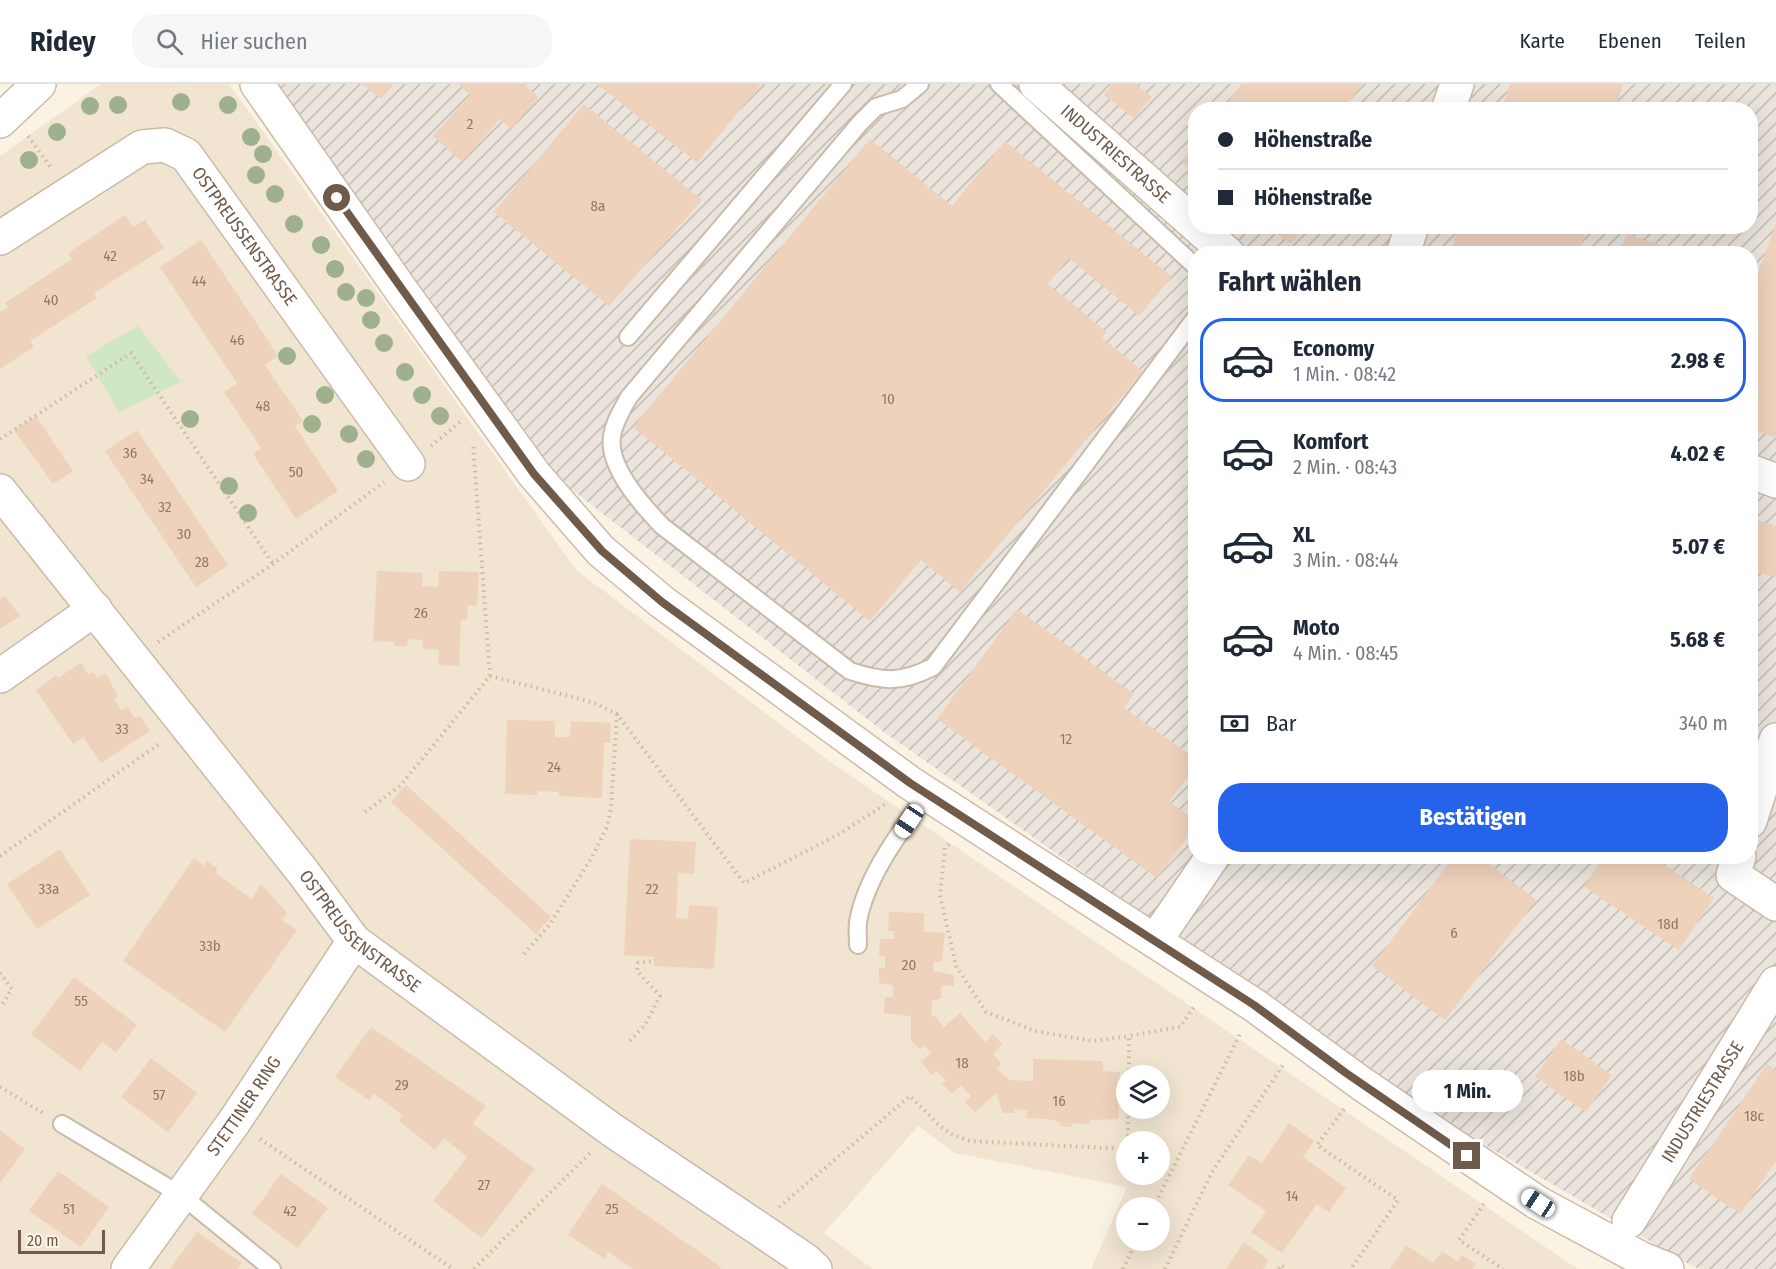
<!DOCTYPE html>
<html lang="de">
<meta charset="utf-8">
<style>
:root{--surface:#fff;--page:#f6f6f7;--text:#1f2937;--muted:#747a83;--line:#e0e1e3;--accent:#2563eb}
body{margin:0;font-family:"Fira Sans Condensed",sans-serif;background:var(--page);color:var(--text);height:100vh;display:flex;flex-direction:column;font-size:22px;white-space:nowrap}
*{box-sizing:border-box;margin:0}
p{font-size:20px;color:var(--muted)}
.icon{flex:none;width:33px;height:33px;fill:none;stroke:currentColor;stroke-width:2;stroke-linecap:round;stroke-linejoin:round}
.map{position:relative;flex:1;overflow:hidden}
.sheet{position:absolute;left:1188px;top:162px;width:570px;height:618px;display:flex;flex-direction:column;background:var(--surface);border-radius:24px;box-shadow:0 6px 24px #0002}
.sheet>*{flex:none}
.hud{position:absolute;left:1188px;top:18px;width:570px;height:132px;border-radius:24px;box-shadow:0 6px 24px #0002;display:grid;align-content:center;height:132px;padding:0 30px;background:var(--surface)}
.buttons{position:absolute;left:1116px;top:981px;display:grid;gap:12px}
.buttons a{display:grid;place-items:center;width:54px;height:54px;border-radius:50%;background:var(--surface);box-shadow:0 6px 24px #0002;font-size:30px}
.scale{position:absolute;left:18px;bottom:15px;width:87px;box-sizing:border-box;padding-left:6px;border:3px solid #705a4a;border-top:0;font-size:16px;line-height:21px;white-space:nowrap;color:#705a4a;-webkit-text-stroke:4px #fef6e8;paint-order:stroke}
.end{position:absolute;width:27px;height:27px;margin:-14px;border:8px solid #705a4a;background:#fff;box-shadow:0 0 0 3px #fff}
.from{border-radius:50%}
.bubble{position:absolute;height:42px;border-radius:21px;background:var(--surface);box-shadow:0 6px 24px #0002;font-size:20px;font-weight:700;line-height:42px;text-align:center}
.car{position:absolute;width:18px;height:36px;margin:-18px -9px;border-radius:8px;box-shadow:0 0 4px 2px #0007;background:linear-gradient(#fff 24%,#345 0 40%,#fff 0 76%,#345 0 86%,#fff 0)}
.hud b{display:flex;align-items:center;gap:21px;height:57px;font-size:22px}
.hud b+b{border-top:2px solid var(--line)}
.hud i{width:15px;height:15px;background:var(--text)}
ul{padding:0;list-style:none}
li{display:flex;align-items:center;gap:18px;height:84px;margin:0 12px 9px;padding:0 18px;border:3px solid transparent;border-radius:24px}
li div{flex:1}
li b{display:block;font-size:22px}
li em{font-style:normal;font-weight:700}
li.current{border-color:var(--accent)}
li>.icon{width:54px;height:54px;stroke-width:1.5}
h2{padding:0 30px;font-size:27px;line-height:72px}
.pay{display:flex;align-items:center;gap:15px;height:66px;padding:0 30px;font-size:22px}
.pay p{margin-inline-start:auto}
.action{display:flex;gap:12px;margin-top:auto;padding:12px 30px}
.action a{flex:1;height:69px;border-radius:24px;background:var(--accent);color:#fff;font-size:24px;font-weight:700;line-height:69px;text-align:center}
header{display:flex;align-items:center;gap:36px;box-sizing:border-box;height:84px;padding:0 30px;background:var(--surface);border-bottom:2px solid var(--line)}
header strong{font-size:28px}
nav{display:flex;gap:33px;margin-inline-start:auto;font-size:21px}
.search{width:420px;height:54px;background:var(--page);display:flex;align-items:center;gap:15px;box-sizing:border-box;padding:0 21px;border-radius:24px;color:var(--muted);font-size:22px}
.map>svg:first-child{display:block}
</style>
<header>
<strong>Ridey</strong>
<div class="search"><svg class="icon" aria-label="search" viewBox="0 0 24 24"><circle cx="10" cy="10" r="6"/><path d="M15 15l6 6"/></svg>Hier suchen</div>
<nav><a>Karte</a><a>Ebenen</a><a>Teilen</a></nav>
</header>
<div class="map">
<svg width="1776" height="1185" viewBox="0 0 1776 1185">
<defs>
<pattern id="industrial-furrows" width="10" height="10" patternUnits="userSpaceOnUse" patternTransform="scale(1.5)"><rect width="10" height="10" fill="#eae4dd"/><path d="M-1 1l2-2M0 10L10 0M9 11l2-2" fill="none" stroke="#c2bcb5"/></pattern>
</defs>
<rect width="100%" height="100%" fill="#faf2e2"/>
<!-- residential -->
<path fill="#f1e4d1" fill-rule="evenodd" d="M 101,0 L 229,0 L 576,486 L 829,677 L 1578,1185 L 1091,1185 L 1127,1103 L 955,1069 L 918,1042 L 824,1149 L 873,1185 L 0,1185 L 0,72 ZM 1126,992 L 1160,992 L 1160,1024 L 1126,1024 ZM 1126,1058 L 1160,1058 L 1160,1090 L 1126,1090 ZM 1126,1124 L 1160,1124 L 1160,1156 L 1126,1156 Z"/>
<!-- industrial -->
<path fill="url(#industrial-furrows)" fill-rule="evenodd" d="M 274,0 L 1776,0 L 1776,1185 L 1702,1185 L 1694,1183 L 1396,1009 L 884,648 L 548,387 ZM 1196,26 L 1750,26 L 1750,142 L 1196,142 ZM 1196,170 L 1750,170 L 1750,772 L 1196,772 Z"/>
<!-- green -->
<path fill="#cfe7c2" d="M 138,242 L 181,298 L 119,328 L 86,272 Z"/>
<!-- building -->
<path fill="#eed2bc" d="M 362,0 L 394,0 L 381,15 Z
M 458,0 L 524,0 L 539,13 L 511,45 L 500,35 L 462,78 L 433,52 L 470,11 Z
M 597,0 L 761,0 L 697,79 Z
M 1112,0 L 1136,0 L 1152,13 L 1134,34 L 1104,11 Z
M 1241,0 L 1362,0 L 1343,26 L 1222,26 Z
M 1510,0 L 1623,0 L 1615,26 L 1508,26 L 1502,24 Z
M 584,20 L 702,116 L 609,222 L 494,128 Z
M 870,55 L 952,122 L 1005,57 L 1172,193 L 1139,232 L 1069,174 L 1048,200 L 1107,248 L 1102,254 L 1143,287 L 960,508 L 921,476 L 870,537 L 633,343 Z
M 1196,60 L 1196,88 L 1182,78 Z
M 125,131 L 133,143 L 145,136 L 164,164 L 94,209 L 97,214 L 30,257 L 34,263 L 0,285 L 0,228 L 8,223 L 5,219 L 72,175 L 68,169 Z
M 1776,139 L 1776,354 L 1750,345 L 1750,210 Z
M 1267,142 L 1305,142 L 1291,160 Z
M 1459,142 L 1562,142 L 1585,150 L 1579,170 L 1450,170 Z
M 1627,150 L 1685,169 L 1685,170 L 1621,170 Z
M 201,156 L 278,272 L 265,281 L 303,337 L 295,342 L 338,407 L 296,435 L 253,370 L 261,364 L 224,308 L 237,299 L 160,183 Z
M 36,332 L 73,387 L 53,400 L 14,346 Z
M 137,346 L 228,481 L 196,503 L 105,367 Z
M 1756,436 L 1776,442 L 1776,493 L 1750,486 L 1750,458 Z
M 377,487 L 423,489 L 422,502 L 438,503 L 439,487 L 479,488 L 477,522 L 468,521 L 467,536 L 461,535 L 459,582 L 438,581 L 439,566 L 422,565 L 423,556 L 408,555 L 407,562 L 394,562 L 394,558 L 373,557 Z
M 5,512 L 20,532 L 0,545 L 0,515 Z
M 1017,525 L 1134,610 L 1124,624 L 1196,675 L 1196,682 L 1169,718 L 1196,737 L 1196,742 L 1157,794 L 937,635 Z
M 81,579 L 88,590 L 93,588 L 97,594 L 106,589 L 118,613 L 114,615 L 121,626 L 128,623 L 134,634 L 140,632 L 150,647 L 101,679 L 83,653 L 73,660 L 36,606 L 56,591 L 59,593 Z
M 507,636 L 555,637 L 555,653 L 570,653 L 571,637 L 611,639 L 610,659 L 604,659 L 602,714 L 559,712 L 559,708 L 537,707 L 537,711 L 505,710 Z
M 406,701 L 551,833 L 536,850 L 391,718 Z
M 630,755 L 696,758 L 694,790 L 678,789 L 676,834 L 688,835 L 689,821 L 718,823 L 714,885 L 654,882 L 654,873 L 624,871 Z
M 60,765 L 90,811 L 37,845 L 7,800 Z
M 1454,772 L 1479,772 L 1536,816 L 1445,936 L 1372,882 Z
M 1604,772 L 1651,772 L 1714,814 L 1679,866 L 1584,803 Z
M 194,774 L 204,782 L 207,777 L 218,785 L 215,789 L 252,815 L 261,800 L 287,829 L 282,836 L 297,846 L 225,948 L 123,877 Z
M 889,828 L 924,829 L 924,848 L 945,849 L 942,877 L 934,878 L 933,887 L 954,891 L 954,902 L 941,901 L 941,914 L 932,917 L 931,932 L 936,933 L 944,943 L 960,929 L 985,958 L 993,950 L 1002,960 L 993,970 L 1002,980 L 997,985 L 1009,996 L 1033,997 L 1033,975 L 1103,977 L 1103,987 L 1120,988 L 1118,1035 L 1090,1036 L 1090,1040 L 1071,1039 L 1072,1043 L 1060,1042 L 1061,1039 L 1049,1035 L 1026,1034 L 1027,1026 L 1014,1025 L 1014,1029 L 1003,1029 L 996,1009 L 975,1028 L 965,1018 L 971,1012 L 961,1001 L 952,1010 L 942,1000 L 946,996 L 936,987 L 932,991 L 921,978 L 931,969 L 924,962 L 920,965 L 911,957 L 911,932 L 884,929 L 885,913 L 893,913 L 893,901 L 879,899 L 879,883 L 885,884 L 885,872 L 879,872 L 880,855 L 894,855 L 894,847 L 888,847 Z
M 74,893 L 137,941 L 116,969 L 102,958 L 80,987 L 31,950 Z
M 371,943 L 486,1022 L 473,1040 L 535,1085 L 482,1154 L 433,1117 L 467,1073 L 444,1054 L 435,1066 L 398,1036 L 403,1031 L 374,1010 L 369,1016 L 335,993 Z
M 1561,955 L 1612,991 L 1586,1028 L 1535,993 Z
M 151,974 L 197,1009 L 168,1048 L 121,1013 Z
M 1767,980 L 1776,986 L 1776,1077 L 1740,1130 L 1689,1095 Z
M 1289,1039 L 1314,1057 L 1303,1073 L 1346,1104 L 1329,1128 L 1317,1120 L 1282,1169 L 1251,1148 L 1266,1127 L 1228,1101 L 1249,1071 L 1262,1079 Z
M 0,1046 L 25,1065 L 0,1099 Z
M 58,1087 L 109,1123 L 81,1163 L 29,1127 Z
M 281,1090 L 328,1124 L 298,1164 L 252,1130 Z
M 602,1100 L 721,1183 L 720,1185 L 633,1185 L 608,1168 L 605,1175 L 568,1151 Z
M 197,1148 L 242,1179 L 237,1185 L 170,1185 Z
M 1244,1158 L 1269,1176 L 1263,1185 L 1226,1185 Z
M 1406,1161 L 1433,1179 L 1442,1167 L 1458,1178 L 1462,1171 L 1476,1180 L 1472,1185 L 1390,1185 Z"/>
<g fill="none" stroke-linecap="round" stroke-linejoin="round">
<!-- lane casing -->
<g stroke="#cabaaa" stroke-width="20">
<path id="lane" d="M 920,0 L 902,15 L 876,23 L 860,39 L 629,313 C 622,326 614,338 612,352 C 607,383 643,422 662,442 L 850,587 C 884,598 901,599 933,583 L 1196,233
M 999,0 L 1196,183
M 628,253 L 843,0
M 858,861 C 858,854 857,845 858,838 C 866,792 901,747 927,710
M 62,1040 L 181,1111 L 272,1185"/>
</g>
<!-- street casing -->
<g stroke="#cabaaa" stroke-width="36">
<g id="street">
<path id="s1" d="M 1036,0 L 1196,141"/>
<path d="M 1448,26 L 1457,0"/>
<path d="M 0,37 L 39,0"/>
<path d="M 1197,142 L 1228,170"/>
<path id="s2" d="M 0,154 L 142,63 L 165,61 L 186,71 L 408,380"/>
<path d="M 1403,170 L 1412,142"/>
<path d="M 1750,387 L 1776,397"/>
<path id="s3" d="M 0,407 L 303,788 L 354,857 L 612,1046 L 755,1142 L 805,1176 L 815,1185"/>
<path d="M 0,592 L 95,525"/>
<path d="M 1750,737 L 1776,656"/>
<path d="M 1739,772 L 1733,791 L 1776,820"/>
<path d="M 1155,857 L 1213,772"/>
<path id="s4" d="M 1629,1137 L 1776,899"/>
<path id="s5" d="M 128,1185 L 234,1038 L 354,857"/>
</g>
</g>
<!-- secondary casing -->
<g stroke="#cebba8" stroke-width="36">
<path id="secondary" d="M 257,0 L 401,206 L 534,390 L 601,467 L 662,518 L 910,699 L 1254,921 L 1362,1000 L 1502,1095 L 1538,1119 L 1642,1175 L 1667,1185"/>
</g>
<!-- path -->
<path stroke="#d2b69f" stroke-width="4" stroke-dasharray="1.5 4.5" stroke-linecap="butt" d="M 28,52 L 52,85
M 0,355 L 131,269 L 273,480
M 431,362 L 460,338
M 158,558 L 273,480 L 384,398
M 490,592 L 592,618 L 617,630 L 744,799 L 841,749 L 887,719
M 365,728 L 400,702 L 490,592 L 473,360
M 949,760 L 945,763 L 940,811 L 956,882 L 986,928 L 1035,947 L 1093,957 L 1129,952
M 0,772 L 162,658
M 524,870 L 550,840 L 592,773 L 607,743 L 611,724 L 617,630
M 0,889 L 12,905 L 0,924
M 630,957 L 645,941 L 660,912 L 637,887 L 638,879 L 654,877
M 1129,992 L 1129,952 L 1180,943 L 1196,920
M 0,1003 L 43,1029
M 1344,1025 L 1317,1061 L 1398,1116 L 1351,1185
M 260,1055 L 453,1185
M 1128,1058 L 1128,1024
M 1484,1120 L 1459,1156 L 1503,1185
M 779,1123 L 910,1012 L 940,1042 L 951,1050 L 970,1057 L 1126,1065
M 1153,1124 L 1240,950
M 474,1185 L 590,1069
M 1123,1185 L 1137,1156
M 1165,1185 L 1212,1088 L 1283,981
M 1279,1185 L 1281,1181 L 1287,1185"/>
<!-- lane -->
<use href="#lane" stroke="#fff" stroke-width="16"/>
<!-- street -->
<use href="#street" stroke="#fff" stroke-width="33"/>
<!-- secondary -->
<use href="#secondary" stroke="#fff" stroke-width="33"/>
</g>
<!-- trees -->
<g fill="#9eb18c">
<circle cx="181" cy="18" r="9"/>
<circle cx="118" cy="21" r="9"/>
<circle cx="228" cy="21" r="9"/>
<circle cx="90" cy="22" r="9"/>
<circle cx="57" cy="48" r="9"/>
<circle cx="251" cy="53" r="9"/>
<circle cx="263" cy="70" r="9"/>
<circle cx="29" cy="76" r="9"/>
<circle cx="256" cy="91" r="9"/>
<circle cx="275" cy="110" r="9"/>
<circle cx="294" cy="140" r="9"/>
<circle cx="321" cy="161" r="9"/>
<circle cx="335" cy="185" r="9"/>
<circle cx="346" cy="208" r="9"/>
<circle cx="366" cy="214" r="9"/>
<circle cx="371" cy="236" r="9"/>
<circle cx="384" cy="259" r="9"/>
<circle cx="287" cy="272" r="9"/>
<circle cx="405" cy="288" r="9"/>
<circle cx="325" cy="311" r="9"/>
<circle cx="422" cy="311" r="9"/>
<circle cx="440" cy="332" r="9"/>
<circle cx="190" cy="335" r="9"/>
<circle cx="312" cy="340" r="9"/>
<circle cx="349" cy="350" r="9"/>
<circle cx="366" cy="375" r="9"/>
<circle cx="229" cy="402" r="9"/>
<circle cx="248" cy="429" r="9"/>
</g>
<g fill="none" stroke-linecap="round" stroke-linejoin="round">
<!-- route -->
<path stroke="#705a4a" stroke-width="8" d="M 337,114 L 534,390 L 602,467 L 662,518 L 910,699 L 1254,921 L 1346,989 L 1467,1072"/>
</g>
<g text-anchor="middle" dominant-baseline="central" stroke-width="6" stroke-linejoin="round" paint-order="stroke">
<!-- number labels -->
<g font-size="15" fill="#907866">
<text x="470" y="40">2</text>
<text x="598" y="122">8a</text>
<text x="110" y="172">42</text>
<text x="199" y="197">44</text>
<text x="51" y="216">40</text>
<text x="237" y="256">46</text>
<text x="888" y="315">10</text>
<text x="263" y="322">48</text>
<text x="130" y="369">36</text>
<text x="296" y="388">50</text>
<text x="147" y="395">34</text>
<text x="165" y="423">32</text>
<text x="184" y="450">30</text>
<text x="202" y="478">28</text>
<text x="421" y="529">26</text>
<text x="122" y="645">33</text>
<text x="1066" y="655">12</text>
<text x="554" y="683">24</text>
<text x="49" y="805">33a</text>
<text x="652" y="805">22</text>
<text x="1668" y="840">18d</text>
<text x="1454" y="849">6</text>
<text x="210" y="862">33b</text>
<text x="909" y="881">20</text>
<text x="81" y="917">55</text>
<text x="962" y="979">18</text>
<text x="1574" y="992">18b</text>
<text x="402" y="1001">29</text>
<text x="159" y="1011">57</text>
<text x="1059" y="1017">16</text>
<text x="1754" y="1032">18c</text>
<text x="484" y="1101">27</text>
<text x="1292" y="1112">14</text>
<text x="69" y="1125">51</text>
<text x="612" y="1125">25</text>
<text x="290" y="1127">42</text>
</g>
<!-- street labels -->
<g font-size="18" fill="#705a4a" stroke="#fef6e8">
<text stroke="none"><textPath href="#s1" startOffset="106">INDUSTRIESTRASSE</textPath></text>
<text stroke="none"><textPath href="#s2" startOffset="315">OSTPREUSSENSTRASSE</textPath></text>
<text stroke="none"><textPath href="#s3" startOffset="570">OSTPREUSSENSTRASSE</textPath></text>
<text stroke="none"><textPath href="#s4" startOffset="140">INDUSTRIESTRASSE</textPath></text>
<text stroke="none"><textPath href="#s5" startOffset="200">STETTINER RING</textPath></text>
</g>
</g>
</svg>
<div class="buttons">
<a><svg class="icon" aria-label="layers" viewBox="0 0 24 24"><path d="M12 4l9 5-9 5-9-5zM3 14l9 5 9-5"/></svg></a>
<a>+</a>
<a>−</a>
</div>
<div class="scale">20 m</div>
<i class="end from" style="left:337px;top:114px"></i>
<i class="end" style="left:1467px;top:1072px"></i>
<div class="bubble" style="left:1412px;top:986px;width:111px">1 Min.</div>
<i class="car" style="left:909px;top:737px;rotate:214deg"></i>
<i class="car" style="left:1538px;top:1119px;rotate:303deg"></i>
<div class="hud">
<b><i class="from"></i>Höhenstraße</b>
<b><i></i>Höhenstraße</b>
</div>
<section class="sheet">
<h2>Fahrt wählen</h2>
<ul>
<li class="current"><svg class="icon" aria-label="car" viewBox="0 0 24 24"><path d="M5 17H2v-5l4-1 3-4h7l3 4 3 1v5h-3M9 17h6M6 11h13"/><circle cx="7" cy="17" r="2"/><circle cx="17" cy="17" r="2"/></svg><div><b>Economy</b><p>1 Min. · 08:42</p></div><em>2.98 €</em></li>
<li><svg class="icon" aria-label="car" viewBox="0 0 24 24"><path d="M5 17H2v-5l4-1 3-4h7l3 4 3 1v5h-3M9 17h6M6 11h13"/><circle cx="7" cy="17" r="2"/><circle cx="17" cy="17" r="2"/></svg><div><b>Komfort</b><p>2 Min. · 08:43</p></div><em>4.02 €</em></li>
<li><svg class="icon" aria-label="car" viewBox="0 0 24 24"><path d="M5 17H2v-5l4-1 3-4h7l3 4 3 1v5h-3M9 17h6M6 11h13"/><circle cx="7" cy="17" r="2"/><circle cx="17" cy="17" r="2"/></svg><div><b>XL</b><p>3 Min. · 08:44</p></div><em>5.07 €</em></li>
<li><svg class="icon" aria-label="car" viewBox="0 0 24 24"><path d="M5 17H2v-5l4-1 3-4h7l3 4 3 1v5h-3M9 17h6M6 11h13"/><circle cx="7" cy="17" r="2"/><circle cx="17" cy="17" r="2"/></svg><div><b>Moto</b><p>4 Min. · 08:45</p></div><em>5.68 €</em></li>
</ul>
<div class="pay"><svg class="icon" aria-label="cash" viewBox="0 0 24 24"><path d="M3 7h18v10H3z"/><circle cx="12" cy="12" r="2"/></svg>Bar<p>340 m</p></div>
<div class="action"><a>Bestätigen</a></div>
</section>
</div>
